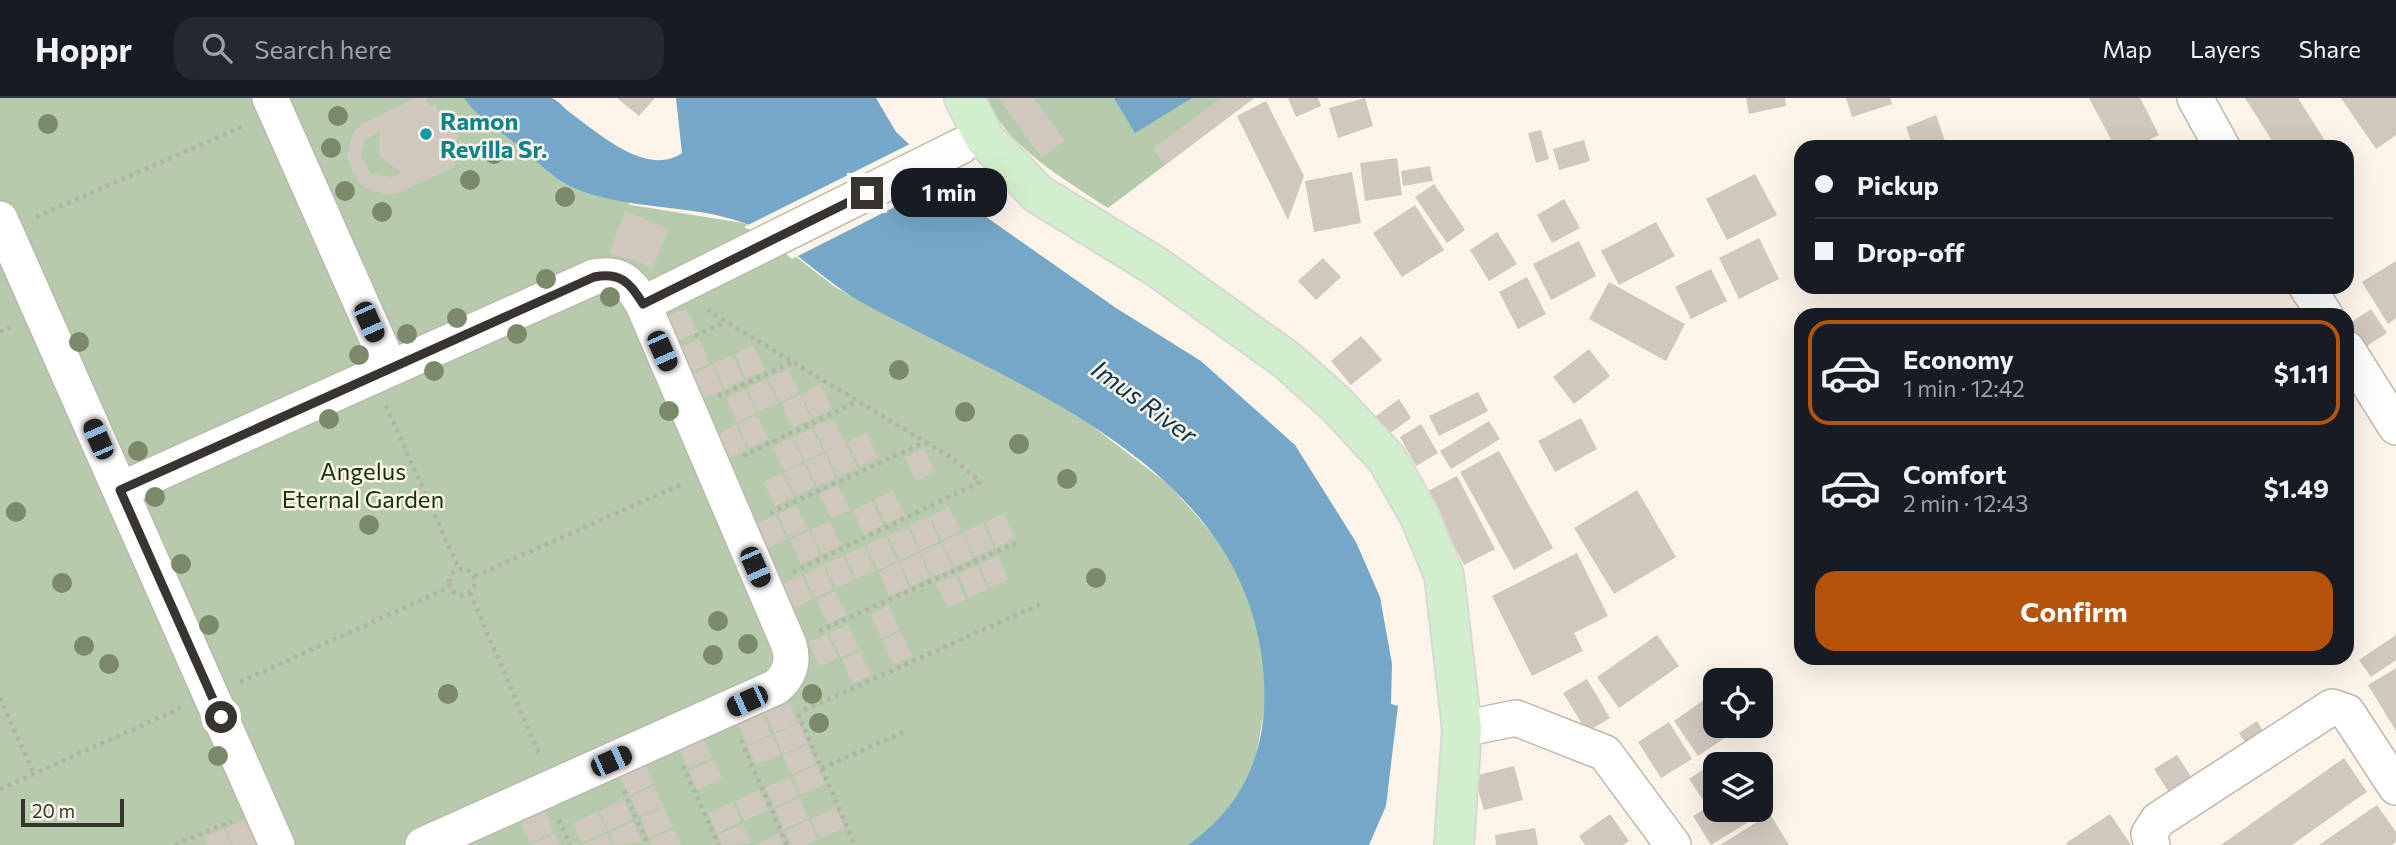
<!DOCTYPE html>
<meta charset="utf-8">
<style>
:root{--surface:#171b24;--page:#242831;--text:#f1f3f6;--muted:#9ea1a6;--line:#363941;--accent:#b45309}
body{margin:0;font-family:Commissioner,sans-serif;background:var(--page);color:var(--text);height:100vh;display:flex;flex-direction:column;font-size:26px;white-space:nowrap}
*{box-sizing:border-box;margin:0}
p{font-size:23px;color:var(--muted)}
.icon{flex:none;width:38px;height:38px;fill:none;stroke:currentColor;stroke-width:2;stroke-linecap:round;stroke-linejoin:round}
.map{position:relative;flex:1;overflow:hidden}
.details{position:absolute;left:1794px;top:210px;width:560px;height:357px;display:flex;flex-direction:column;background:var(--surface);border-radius:21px;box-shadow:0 7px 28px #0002}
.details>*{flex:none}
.hud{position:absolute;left:1794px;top:42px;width:560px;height:154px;border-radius:21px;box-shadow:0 7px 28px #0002;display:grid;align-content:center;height:154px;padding:0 21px;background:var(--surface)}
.tools{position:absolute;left:1703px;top:570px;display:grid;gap:14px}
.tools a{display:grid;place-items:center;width:70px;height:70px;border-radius:14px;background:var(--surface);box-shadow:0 7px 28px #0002;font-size:35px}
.scale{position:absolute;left:21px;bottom:18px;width:103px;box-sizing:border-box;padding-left:7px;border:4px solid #383531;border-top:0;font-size:19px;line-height:24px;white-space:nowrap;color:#383531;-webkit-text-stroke:5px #fcf4e9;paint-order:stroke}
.end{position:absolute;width:32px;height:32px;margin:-16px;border:9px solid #383531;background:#fff;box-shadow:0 0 0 4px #fff}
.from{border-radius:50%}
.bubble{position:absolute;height:49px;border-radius:21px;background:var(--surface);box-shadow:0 7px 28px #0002;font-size:23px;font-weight:700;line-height:49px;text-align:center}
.car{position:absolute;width:21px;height:42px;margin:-21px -10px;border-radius:9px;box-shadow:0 0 5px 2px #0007;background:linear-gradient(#222 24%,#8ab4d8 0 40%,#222 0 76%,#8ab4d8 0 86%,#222 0)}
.hud b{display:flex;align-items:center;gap:24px;height:66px;font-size:26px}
.hud b+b{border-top:2px solid var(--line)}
.hud i{width:18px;height:18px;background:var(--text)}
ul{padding:12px 0 0;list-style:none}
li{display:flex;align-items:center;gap:21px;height:105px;margin:0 14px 10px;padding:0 7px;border:4px solid transparent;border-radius:21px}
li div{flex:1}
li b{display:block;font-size:26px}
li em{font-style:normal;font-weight:700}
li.on{border-color:var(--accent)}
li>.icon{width:63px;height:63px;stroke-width:1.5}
.action{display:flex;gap:14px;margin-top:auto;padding:14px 21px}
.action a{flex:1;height:80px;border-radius:21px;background:var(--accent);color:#fff;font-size:28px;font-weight:700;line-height:80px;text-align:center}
header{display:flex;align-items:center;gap:42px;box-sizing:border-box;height:98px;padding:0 35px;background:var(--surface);border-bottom:2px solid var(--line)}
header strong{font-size:33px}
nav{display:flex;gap:38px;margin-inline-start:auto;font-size:24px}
.search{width:490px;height:63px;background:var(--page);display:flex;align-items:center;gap:18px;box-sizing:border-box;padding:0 24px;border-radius:21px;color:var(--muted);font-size:26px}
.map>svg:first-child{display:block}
</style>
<header>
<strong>Hoppr</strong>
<div class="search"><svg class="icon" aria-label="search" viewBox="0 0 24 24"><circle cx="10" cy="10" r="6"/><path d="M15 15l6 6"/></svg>Search here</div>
<nav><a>Map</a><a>Layers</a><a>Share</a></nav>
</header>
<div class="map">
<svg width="2396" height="747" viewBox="0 0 2396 747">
<rect width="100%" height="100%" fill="#fcf4e9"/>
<!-- green -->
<path fill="#b5cbac" d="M 0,0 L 464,0 L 631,107 L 743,125 L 769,138 L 835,189 L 1037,293 L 1091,327 L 1169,387 L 1197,418 L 1227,454 L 1244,487 L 1256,518 L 1263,561 L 1266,602 L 1254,670 L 1233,705 L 1209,732 L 1188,747 L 0,747 Z
M 986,0 L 1254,0 L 1108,110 C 1064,81 1008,50 986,0 Z"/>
<!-- water -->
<path fill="#75a8c8" d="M 464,0 C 487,0 530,0 551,0 C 557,1 563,9 568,13 C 596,33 646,80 682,55 L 676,0 L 876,0 L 896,34 L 989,121 L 1116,210 L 1201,263 L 1295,347 L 1356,444 L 1380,499 L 1392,566 L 1391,606 L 1398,608 L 1386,708 L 1369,747 L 1188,747 C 1245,707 1268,651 1264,582 C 1252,368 1020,291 861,204 C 822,182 783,140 744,125 C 689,105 628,113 574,90 C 553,81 533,59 515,45 C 498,32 476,18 464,0 Z
M 1114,0 L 1192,0 L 1135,35 Z"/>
<!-- pier -->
<path fill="#fcf4e9" d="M 914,44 L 952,80 L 792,161 L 767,141 L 744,129 Z"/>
<!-- building -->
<path fill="#d0c8bd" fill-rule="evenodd" d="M 416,0 L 426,0 L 430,9 L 435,6 L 439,15 L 446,12 L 459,40 L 452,44 L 456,51 L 450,54 L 456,68 L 398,95 L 387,97 L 365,90 L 357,83 L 347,60 L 353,35 L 362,26 ZM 380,32 L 379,58 L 401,75 L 392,79 L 371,76 L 361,59 L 365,42 Z
M 617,0 L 655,0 L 639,18 Z
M 998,0 L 1034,0 L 1065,43 L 1042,60 Z
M 1221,0 L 1254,0 L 1165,67 L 1153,51 Z
M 1288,0 L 1318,0 L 1321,8 L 1296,19 Z
M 1365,0 L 1373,28 L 1338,40 L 1329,10 Z
M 1746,0 L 1785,0 L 1786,8 L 1749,16 Z
M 1846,0 L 1890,0 L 1892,6 L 1852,19 Z
M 2089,0 L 2140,0 L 2159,37 L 2135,49 L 2115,49 Z
M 2245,0 L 2298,0 L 2329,49 L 2276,49 Z
M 2341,0 L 2396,0 L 2396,37 L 2376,51 Z
M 1266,3 L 1304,78 L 1288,122 L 1237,18 Z
M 1936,17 L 1947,49 L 1913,49 L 1906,29 Z
M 1541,32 L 1549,61 L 1536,65 L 1528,35 Z
M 1584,42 L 1590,63 L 1559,72 L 1553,51 Z
M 1397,60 L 1402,97 L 1365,103 L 1360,65 Z
M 1430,68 L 1433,83 L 1403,88 L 1401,73 Z
M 1352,74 L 1361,125 L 1314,134 L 1305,83 Z
M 1755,76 L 1777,117 L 1727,142 L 1706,101 Z
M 1434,86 L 1465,132 L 1447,145 L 1415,99 Z
M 1564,101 L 1580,130 L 1552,145 L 1537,117 Z
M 1415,107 L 1444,152 L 1402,179 L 1373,135 Z
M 625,113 L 669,131 L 652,172 L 642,165 L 609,155 Z
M 1656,124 L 1675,158 L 1619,187 L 1601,153 Z
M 1497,134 L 1517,166 L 1489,183 L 1470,152 Z
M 1759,140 L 1779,181 L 1739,201 L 1719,160 Z
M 1579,143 L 1596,178 L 1551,202 L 1533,166 Z
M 1323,160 L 1341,179 L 1316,202 L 1298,183 Z
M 2396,163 L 2396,220 L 2388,226 L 2362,184 Z
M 1711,171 L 1727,203 L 1691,221 L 1675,189 Z
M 1527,179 L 1546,216 L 1518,231 L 1499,194 Z
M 1609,184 L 1685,226 L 1666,263 L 1589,221 Z
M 686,210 L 698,234 L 678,243 L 667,219 Z
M 2371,211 L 2387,235 L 2353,257 L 2347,248 L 2347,227 Z
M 1361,238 L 1382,262 L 1351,287 L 1331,263 Z
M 699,241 L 710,265 L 691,274 L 679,250 Z
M 753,247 L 765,272 L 746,281 L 735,256 Z
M 1589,251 L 1610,278 L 1574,306 L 1553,279 Z
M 732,257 L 744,281 L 725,291 L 713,266 Z
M 712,267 L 723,292 L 704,300 L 692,276 Z
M 788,271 L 799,295 L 780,304 L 768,280 Z
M 766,281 L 778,305 L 758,314 L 747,290 Z
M 821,286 L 832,311 L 813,320 L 801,296 Z
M 745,291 L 757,315 L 737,324 L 726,300 Z
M 1478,294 L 1488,313 L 1439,338 L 1429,318 Z
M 800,296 L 811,321 L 792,330 L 781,306 Z
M 1399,301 L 1411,320 L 1389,336 L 1376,318 Z
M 757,317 L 769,341 L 749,350 L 738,326 Z
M 833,320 L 857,369 L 838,379 L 826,354 L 839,347 L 825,353 L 814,328 Z
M 1581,320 L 1597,351 L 1555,374 L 1538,343 Z
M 1489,323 L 1500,341 L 1451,371 L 1440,353 Z
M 1421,326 L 1438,355 L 1416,368 L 1400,339 Z
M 736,327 L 747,351 L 729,360 L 718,336 Z
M 812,330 L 824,354 L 805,363 L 793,339 Z
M 867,334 L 878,360 L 859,368 L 848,344 Z
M 792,339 L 803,364 L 784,373 L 772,349 Z
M 924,350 L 935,374 L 916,383 L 905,359 Z
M 1499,353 L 1553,450 L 1514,472 L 1460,374 Z
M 825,355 L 836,379 L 817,388 L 805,364 Z
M 803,365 L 815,389 L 796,398 L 784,374 Z
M 782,375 L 794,399 L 775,408 L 763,384 Z
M 1457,378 L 1495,451 L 1464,467 L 1426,394 Z
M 838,387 L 850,412 L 831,420 L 819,396 Z
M 1637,392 L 1676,459 L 1614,496 L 1574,430 Z
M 893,393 L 905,417 L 886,426 L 874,401 Z
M 872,403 L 883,427 L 864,436 L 853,412 Z
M 796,407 L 808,431 L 789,440 L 778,416 Z
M 949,409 L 961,433 L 942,442 L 930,418 Z
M 1004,415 L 1015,440 L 996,449 L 985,424 Z
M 776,417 L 787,441 L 768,450 L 757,426 Z
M 929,418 L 939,444 L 920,452 L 909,428 Z
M 830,423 L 841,447 L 822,456 L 810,432 Z
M 983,425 L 994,450 L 975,459 L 963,434 Z
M 907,429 L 919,453 L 899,462 L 888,437 Z
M 809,433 L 820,457 L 801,466 L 790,442 Z
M 962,435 L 973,460 L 954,468 L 942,444 Z
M 886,438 L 897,463 L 878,472 L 866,447 Z
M 941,445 L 952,470 L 932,479 L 921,454 Z
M 865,448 L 875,473 L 856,481 L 845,457 Z
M 919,455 L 930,479 L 911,488 L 900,464 Z
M 1577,455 L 1608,518 L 1574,535 L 1583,553 L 1532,578 L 1492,498 Z
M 843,458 L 854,482 L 836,490 L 824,466 Z
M 998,458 L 1008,482 L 990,491 L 979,466 Z
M 898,464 L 909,489 L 889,498 L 879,474 Z
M 823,467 L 833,491 L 815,500 L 804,476 Z
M 977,467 L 988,491 L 969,500 L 958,476 Z
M 802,477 L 813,501 L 794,510 L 783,486 Z
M 955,478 L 966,502 L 947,510 L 936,486 Z
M 835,493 L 846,517 L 827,526 L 817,502 Z
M 889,508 L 900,532 L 881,540 L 870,516 Z
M 848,527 L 859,551 L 841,559 L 829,535 Z
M 901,533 L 912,558 L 893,566 L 882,542 Z
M 827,536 L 838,560 L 819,569 L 808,544 Z
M 1657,537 L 1679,568 L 1619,610 L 1597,579 Z
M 2396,537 L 2396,562 L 2371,579 L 2359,562 Z
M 860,553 L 871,577 L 852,585 L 842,561 Z
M 2396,570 L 2396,633 L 2368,587 Z
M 1587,581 L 1610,620 L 1587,634 L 1563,595 Z
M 1705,601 L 1715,616 L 1715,628 L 1723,628 L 1729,637 L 1698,658 L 1674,623 Z
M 790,605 L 798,624 L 774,635 L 766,615 Z
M 763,616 L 771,636 L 747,647 L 739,627 Z
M 2257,623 L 2269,643 L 2252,654 L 2239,635 Z
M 1669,624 L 1692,661 L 1661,680 L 1638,644 Z
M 799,625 L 807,644 L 783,656 L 774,636 Z
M 772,637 L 781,657 L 756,667 L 747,648 Z
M 703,640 L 712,659 L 688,670 L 679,651 Z
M 808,646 L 816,666 L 792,676 L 783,657 Z
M 2177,657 L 2200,692 L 2177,707 L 2154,671 Z
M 1722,659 L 1728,667 L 1715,667 L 1715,698 L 1705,705 L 1689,681 Z
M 2344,660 L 2367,694 L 2352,704 L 2292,747 L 2221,747 Z
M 714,662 L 722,681 L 697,692 L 689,673 Z
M 645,666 L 654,686 L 629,697 L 620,677 Z
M 817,667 L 825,686 L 801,697 L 793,677 Z
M 1514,668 L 1523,702 L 1484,712 L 1474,678 Z
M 790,679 L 798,698 L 774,709 L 766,689 Z
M 654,688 L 664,708 L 639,718 L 630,699 Z
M 759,692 L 768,712 L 744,723 L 735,703 Z
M 800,700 L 808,720 L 784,731 L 775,711 Z
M 624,702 L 632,721 L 608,733 L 599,713 Z
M 733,704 L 741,724 L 717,735 L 708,715 Z
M 1715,705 L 1715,712 L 1757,712 L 1760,717 L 1711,747 L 1693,718 Z
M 2377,707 L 2396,734 L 2396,744 L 2392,747 L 2319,747 Z
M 664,709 L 673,729 L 649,740 L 640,720 Z
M 836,710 L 845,730 L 820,740 L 811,721 Z
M 545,714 L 554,734 L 530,745 L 521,725 Z
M 597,714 L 607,733 L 582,744 L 573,725 Z
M 1610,716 L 1629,743 L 1623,747 L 1585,747 L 1579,738 Z
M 1770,716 L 1789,747 L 1720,747 Z
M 2110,716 L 2131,747 L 2068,747 L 2066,745 Z
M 245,721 L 256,747 L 233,747 L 226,730 Z
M 809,722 L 818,742 L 806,747 L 791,747 L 785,733 Z
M 633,724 L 642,744 L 614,747 L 609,735 Z
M 743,726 L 751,745 L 722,747 L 718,737 Z
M 1535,730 L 1538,747 L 1496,747 L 1495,737 Z
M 224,731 L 231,747 L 208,747 L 204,739 Z
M 674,731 L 681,747 L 652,747 L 650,742 Z
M 555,736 L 560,747 L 530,747 Z
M 607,736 L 612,747 L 581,747 Z
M 779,736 L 783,747 L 754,747 Z"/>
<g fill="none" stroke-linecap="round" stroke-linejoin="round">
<!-- minor casing -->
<g stroke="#bfb7ac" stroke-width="38">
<path id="minor" d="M 270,0 L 390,270
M 2195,0 L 2222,49
M 0,121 L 120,392
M 2307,189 L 2325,217
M 643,206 L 961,48
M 2347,251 L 2396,329
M 1462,631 L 1516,620 L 1605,655 L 1673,747
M 277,747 L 120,392 L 594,179 C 620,174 630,184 643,206 L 789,547 C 794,564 790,577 776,589 L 423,747
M 2152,747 L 2149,736 L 2158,722 L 2332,609 L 2347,614 L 2396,689"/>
</g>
<!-- major casing -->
<g stroke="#d7d7d6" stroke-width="42">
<path id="major" d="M 964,0 L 985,41 L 1038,96 L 1157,169 L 1288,263 L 1337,307 L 1387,361 L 1419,417 L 1444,477 L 1462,631 L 1454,747"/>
</g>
<!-- path -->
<path stroke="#b6b0a8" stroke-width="4.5" stroke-dasharray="3.5 5" stroke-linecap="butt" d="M 36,119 L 246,27
M 707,212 L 955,362 L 980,384 L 793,474
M 0,234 L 13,228
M 695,238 L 725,224
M 718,298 L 793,264
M 386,308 L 459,471
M 743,358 L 858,303
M 770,415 L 925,344
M449 484a13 13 0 1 1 26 0a13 13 0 1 1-26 0Z
M 475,478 L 684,385
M 470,495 L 540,658
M 819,533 L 1016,445
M 240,584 L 450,489
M 0,600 L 34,676
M 804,612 L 1043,505
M 798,616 L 855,747
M 741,642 L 787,747
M 683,668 L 719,747
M 822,670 L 904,634
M 0,691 L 181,610
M 624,693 L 648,747
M 559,722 L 570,747
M 175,747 L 231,723"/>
<!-- minor -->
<use href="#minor" stroke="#fff" stroke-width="35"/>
<!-- major -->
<use href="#major" stroke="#d1efcd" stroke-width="38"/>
</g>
<!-- trees -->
<g fill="#7d8a6a">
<circle cx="338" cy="18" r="10"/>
<circle cx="48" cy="26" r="10"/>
<circle cx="331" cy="50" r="10"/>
<circle cx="494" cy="56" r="10"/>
<circle cx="470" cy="82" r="10"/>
<circle cx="345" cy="93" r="10"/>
<circle cx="565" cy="99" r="10"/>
<circle cx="382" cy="114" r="10"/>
<circle cx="546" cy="181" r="10"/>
<circle cx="610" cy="199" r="10"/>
<circle cx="457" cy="220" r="10"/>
<circle cx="407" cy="236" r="10"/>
<circle cx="517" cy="236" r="10"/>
<circle cx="79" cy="244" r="10"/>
<circle cx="359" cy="257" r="10"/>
<circle cx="899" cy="272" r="10"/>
<circle cx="434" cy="273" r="10"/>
<circle cx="669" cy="313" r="10"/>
<circle cx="965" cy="314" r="10"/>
<circle cx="329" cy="321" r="10"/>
<circle cx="1019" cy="346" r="10"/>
<circle cx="138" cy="353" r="10"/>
<circle cx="1067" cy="381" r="10"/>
<circle cx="155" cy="399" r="10"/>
<circle cx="16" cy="414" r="10"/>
<circle cx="369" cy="427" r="10"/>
<circle cx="181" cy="466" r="10"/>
<circle cx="1096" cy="480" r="10"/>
<circle cx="62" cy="485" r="10"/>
<circle cx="718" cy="523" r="10"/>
<circle cx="209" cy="527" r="10"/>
<circle cx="748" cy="546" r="10"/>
<circle cx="84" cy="548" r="10"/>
<circle cx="713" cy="557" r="10"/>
<circle cx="109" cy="566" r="10"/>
<circle cx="448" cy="596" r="10"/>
<circle cx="812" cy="596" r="10"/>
<circle cx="819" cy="625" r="10"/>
<circle cx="218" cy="658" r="10"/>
</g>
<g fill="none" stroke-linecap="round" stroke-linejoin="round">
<!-- route -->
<path stroke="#383531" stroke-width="9" d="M 221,619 L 120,392 L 594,179 C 620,174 630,184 643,206 L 867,95"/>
</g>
<!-- markers -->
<circle fill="#0f9aa8" stroke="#fcf4e9" stroke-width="2.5" cx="426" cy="36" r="7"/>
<g text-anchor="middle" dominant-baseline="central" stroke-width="5" stroke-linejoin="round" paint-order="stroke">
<!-- culture labels -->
<g font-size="24" font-weight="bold" fill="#0d838f" stroke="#fcf4e9" text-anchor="start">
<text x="440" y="22">Ramon<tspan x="440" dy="28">Revilla Sr.</tspan></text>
</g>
<!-- park labels -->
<g font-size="24" fill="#153303" stroke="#fcf4e9">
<text x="363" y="372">Angelus<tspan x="363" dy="28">Eternal Garden</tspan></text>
</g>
<!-- water labels -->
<g font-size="26" font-style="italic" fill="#0b374d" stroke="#fcf4e9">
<text transform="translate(1145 303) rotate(36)">Imus River</text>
</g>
</g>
</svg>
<div class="tools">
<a><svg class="icon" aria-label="locate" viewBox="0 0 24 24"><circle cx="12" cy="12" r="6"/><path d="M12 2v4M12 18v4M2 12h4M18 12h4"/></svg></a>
<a><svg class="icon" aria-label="layers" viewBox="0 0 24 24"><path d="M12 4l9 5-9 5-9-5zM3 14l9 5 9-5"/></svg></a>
</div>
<div class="scale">20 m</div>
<i class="end from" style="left:221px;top:619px"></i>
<i class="end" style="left:867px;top:95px"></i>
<div class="bubble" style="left:891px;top:70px;width:116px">1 min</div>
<i class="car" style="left:369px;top:224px;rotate:156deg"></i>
<i class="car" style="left:662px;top:253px;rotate:156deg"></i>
<i class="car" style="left:98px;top:341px;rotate:336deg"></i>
<i class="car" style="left:755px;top:469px;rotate:156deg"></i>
<i class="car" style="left:747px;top:603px;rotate:246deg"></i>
<i class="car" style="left:611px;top:663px;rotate:66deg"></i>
<div class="hud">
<b><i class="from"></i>Pickup</b>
<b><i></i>Drop-off</b>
</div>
<section class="details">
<ul>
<li class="on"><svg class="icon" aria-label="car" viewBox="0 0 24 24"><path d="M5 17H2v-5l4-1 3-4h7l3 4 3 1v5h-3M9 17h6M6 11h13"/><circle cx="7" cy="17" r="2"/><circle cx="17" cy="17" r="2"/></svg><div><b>Economy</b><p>1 min · 12:42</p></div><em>$1.11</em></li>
<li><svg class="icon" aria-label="car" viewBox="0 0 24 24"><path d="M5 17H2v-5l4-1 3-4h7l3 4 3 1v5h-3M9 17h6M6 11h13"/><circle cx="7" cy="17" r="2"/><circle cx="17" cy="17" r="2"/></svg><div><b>Comfort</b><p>2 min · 12:43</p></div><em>$1.49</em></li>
</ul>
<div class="action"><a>Confirm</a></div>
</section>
</div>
